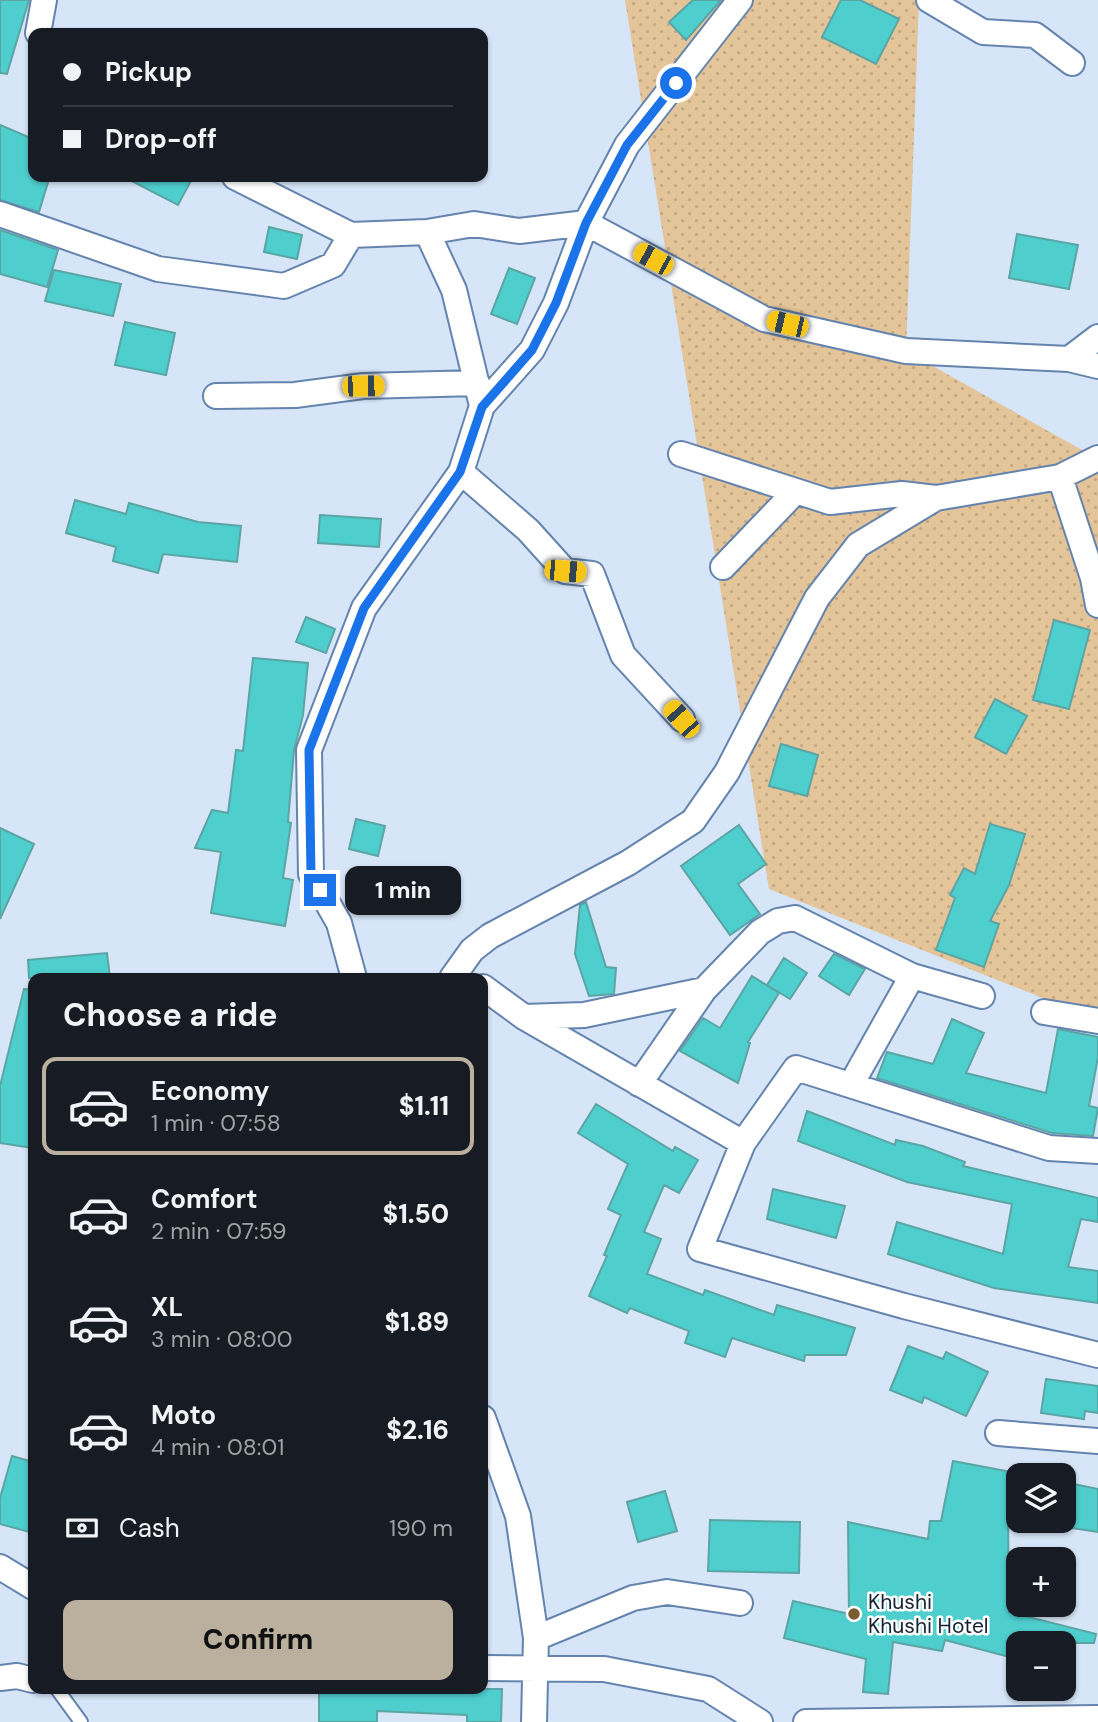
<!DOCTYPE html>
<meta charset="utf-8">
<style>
:root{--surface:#171b24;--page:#242831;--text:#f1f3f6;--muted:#9ea1a6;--line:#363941;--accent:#bbaf9d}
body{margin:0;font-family:"DM Sans",sans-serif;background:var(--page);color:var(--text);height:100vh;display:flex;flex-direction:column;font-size:26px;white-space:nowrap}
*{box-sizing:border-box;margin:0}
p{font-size:23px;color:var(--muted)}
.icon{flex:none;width:38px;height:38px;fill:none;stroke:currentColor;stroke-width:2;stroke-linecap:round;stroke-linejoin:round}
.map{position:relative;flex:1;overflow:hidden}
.drawer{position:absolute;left:28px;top:973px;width:460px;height:721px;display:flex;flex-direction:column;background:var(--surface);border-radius:14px;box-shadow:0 2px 5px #0004}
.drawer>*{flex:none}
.hud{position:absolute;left:28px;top:28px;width:460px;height:154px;border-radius:14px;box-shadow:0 2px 5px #0004;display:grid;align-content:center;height:154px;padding:0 35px;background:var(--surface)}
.fabs{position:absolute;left:1006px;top:1463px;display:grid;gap:14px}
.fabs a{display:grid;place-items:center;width:70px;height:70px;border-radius:14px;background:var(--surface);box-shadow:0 2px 5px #0004;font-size:35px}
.end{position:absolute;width:32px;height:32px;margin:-16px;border:9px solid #1a73e8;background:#fff;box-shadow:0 0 0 4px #fff}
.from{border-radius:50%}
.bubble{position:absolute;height:49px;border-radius:14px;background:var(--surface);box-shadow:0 2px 5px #0004;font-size:23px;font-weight:800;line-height:49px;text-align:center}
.car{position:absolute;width:21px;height:42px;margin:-21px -10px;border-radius:9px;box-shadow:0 0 5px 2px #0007;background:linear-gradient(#f5c518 24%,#345 0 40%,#f5c518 0 76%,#345 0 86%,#f5c518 0)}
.hud b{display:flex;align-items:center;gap:24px;height:66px;font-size:26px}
.hud b+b{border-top:2px solid var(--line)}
.hud i{width:18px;height:18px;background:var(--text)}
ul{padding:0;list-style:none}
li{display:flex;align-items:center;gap:21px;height:98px;margin:0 14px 10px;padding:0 21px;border:4px solid transparent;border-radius:14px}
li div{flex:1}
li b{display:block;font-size:26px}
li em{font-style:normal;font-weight:800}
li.current{border-color:var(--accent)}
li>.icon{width:63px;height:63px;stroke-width:1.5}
h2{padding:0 35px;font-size:32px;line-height:84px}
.pay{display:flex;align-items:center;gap:18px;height:77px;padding:0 35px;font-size:26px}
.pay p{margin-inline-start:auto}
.button{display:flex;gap:14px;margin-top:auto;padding:14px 35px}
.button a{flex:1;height:80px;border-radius:14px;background:var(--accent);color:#111;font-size:28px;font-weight:800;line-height:80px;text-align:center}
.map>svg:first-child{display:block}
</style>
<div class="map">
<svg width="1098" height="1722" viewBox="0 0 1098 1722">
<defs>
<pattern id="grass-dots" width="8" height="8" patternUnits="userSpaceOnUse" patternTransform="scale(1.75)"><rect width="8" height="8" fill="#e4c499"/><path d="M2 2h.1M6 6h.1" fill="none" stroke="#c3a884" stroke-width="1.8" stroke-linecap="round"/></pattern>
</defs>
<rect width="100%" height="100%" fill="#d6e5f7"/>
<!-- grass -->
<path fill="url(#grass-dots)" d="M 625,0 L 919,0 L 906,351 L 1098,459 L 1098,1020 L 769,889 Z"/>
<!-- building -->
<path fill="#4fcece" stroke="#5ba5a5" stroke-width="2" d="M 0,0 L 29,0 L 7,74 L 0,73 Z
M 693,0 L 721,0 L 686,40 L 669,22 Z
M 841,0 L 860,0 L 899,19 L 876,64 L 822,37 Z
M 0,125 L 33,139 L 33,177 L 49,179 L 39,212 L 0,200 Z
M 124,177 L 193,177 L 178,205 Z
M 269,227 L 302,235 L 297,259 L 264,252 Z
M 0,230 L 58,250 L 47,287 L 0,274 Z
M 1017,234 L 1078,245 L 1069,289 L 1009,278 Z
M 509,268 L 535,278 L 517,324 L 491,314 Z
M 54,270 L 121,284 L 113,316 L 45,301 Z
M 125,322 L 175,333 L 166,375 L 115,365 Z
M 75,500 L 126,514 L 129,503 L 198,522 L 241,526 L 237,562 L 163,554 L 158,573 L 113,561 L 116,547 L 66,533 Z
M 320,515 L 381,519 L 379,547 L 318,543 Z
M 306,617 L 335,629 L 326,653 L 296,642 Z
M 1054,620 L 1090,630 L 1069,709 L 1033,700 Z
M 253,658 L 308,663 L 303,715 L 294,750 L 288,822 L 291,823 L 283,878 L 293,880 L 285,926 L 211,913 L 221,852 L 195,848 L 212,810 L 228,813 L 236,750 L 243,751 Z
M 995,699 L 1027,716 L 1006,754 L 975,737 Z
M 781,744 L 818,755 L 807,796 L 769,786 Z
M 356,819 L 385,826 L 378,856 L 349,849 Z
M 990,824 L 1025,834 L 1009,885 L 990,921 L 999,924 L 984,967 L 936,950 L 955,898 L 950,895 L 964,868 L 975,874 Z
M 739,825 L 766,864 L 738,884 L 760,914 L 730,935 L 681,866 Z
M 0,828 L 34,844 L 0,919 Z
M 586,902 L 606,967 L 616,968 L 614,994 L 589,996 L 575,954 L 580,905 Z
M 107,953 L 110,978 L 29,978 L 28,960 Z
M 834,954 L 865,969 L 849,995 L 819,976 Z
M 784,958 L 807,973 L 790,999 L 767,985 Z
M 752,976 L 779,993 L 748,1042 L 750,1043 L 738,1083 L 680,1051 L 703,1018 L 720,1028 Z
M 24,989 L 33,990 L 33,1148 L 0,1143 L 0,1086 Z
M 952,1019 L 984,1033 L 966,1073 L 1046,1093 L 1058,1029 L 1098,1037 L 1098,1057 L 1089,1106 L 1098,1108 L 1093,1136 L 1052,1133 L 877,1078 L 887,1052 L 933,1064 Z
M 596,1104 L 673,1151 L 675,1147 L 698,1160 L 679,1193 L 664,1185 L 644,1232 L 661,1239 L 647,1274 L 703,1295 L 705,1290 L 774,1315 L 777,1305 L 855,1328 L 846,1355 L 805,1355 L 804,1361 L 732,1338 L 725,1357 L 685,1343 L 689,1331 L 630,1308 L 627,1313 L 589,1296 L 607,1256 L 604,1255 L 621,1215 L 608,1209 L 628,1164 L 578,1133 Z
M 807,1111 L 895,1145 L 896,1140 L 923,1146 L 965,1162 L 963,1166 L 1098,1198 L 1098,1222 L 1081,1219 L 1068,1267 L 1098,1271 L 1098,1303 L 994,1288 L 888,1254 L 897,1222 L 1003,1254 L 1012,1204 L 907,1182 L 798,1141 Z
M 773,1189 L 845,1206 L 836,1238 L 767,1219 Z
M 908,1346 L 943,1359 L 946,1352 L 988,1372 L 966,1416 L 924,1397 L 922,1403 L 890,1390 Z
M 1046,1379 L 1098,1386 L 1098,1413 L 1085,1411 L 1084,1419 L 1041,1413 Z
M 12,1456 L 33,1462 L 33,1533 L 0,1524 L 0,1498 Z
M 953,1461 L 1027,1475 L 1018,1475 L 1018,1519 L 1008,1517 L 1009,1612 L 1096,1634 L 1094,1643 L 1018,1643 L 1017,1659 L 945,1640 L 942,1651 L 893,1642 L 888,1694 L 863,1692 L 866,1659 L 784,1638 L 793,1601 L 849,1614 L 848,1522 L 928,1539 L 930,1521 L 941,1521 Z
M 1064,1482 L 1098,1489 L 1098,1532 L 1026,1521 L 1064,1521 Z
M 665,1491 L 677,1531 L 638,1542 L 627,1502 Z
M 710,1520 L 800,1522 L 799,1573 L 708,1571 Z
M 319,1689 L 502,1689 L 501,1722 L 467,1722 L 467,1715 L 377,1711 L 377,1722 L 319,1722 Z"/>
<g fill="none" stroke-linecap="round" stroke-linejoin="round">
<!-- lane casing -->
<g stroke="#6484ae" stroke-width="16">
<path id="lane" d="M 57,1689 L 81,1722"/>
</g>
<!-- street casing -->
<g stroke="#6484ae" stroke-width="28">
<path id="street" d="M 740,0 L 627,145 L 586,223 L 764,319 L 906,351 L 1069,359 L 1098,366
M 929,0 L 983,32 L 1035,35 L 1072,63
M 38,33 L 44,0
M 235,177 L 351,235 L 427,232 L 454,290 L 482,406 L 461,472 L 364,608 L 309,750 L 311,874 L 339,923 L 354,978
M 0,214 L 158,269 L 284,286 L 333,265 L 351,235
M 427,232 L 474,224 L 519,231 L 586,223 L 556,303 L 532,350 L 482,406
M 1069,359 L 1098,337
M 216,396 L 295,395 L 363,386 L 477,383
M 681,454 L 830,502 L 902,494 L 936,498
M 461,472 L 528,530 L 565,571 L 592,574 L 623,655 L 682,719
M 1060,477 L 1093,578 L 1098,605
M 723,567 L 795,492
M 452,978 L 472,950 L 490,936 L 628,863 L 693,821 L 727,772 L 817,598 L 858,545 L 936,498 L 1060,477 L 1098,458
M 483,987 L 524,1017 L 743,1143 L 700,1249 L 904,1306 L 1098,1355
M 1044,1012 L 1098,1021
M 524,1017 L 584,1015 L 704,990 L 760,932 L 778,921 L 795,918 L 912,976
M 639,1084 L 704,990
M 854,1086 L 857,1074 L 912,976 L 982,996
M 743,1143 L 796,1068 L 1049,1148 L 1098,1151
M 483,1418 L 518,1516 L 536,1638 L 534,1722
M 998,1433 L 1098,1441
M 0,1567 L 33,1587
M 536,1638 L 633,1598 L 667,1592 L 740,1603
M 483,1668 L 604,1669 L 708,1689 L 760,1722
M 0,1678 L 17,1676 L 33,1680
M 806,1722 L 1098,1718"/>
</g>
<!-- lane -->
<use href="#lane" stroke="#fff" stroke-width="12"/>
<!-- street -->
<use href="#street" stroke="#fff" stroke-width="24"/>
</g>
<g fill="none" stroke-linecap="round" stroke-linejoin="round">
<!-- route -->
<path stroke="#1a73e8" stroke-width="9" d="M 320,890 L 311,874 L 309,750 L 364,608 L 460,472 L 482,407 L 532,350 L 556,303 L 586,223 L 627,145 L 676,83"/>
</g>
<!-- markers -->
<circle fill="#7a5c30" stroke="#fff" stroke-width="2.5" cx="854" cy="1614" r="7"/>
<g text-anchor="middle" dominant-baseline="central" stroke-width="5" stroke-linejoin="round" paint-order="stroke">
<!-- poi labels -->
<g font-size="21" fill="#142132" stroke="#fff" text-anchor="start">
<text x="868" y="1602">Khushi<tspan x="868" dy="24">Khushi Hotel</tspan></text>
</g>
</g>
</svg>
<div class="fabs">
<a><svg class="icon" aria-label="layers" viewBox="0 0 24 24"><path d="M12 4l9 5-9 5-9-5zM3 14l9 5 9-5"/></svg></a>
<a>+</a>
<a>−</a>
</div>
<i class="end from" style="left:676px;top:83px"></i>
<i class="end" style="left:320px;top:890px"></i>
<div class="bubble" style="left:345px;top:866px;width:116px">1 min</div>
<i class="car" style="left:653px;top:259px;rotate:299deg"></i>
<i class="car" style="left:787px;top:324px;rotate:283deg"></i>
<i class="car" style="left:363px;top:386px;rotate:89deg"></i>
<i class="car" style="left:565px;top:571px;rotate:95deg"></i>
<i class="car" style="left:681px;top:719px;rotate:318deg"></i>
<div class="hud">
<b><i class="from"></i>Pickup</b>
<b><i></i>Drop-off</b>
</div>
<section class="drawer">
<h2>Choose a ride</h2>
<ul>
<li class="current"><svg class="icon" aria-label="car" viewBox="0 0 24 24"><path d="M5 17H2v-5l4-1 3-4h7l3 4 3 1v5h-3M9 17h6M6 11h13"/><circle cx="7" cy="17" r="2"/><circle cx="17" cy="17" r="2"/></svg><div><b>Economy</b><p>1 min · 07:58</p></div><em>$1.11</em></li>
<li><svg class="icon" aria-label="car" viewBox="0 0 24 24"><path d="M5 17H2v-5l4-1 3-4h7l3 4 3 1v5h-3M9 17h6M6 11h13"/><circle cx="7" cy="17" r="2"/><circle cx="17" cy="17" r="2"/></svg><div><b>Comfort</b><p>2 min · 07:59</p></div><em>$1.50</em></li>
<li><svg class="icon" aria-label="car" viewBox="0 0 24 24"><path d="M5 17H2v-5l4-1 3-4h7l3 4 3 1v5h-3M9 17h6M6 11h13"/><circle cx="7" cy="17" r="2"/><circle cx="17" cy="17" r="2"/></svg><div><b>XL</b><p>3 min · 08:00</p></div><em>$1.89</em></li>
<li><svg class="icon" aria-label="car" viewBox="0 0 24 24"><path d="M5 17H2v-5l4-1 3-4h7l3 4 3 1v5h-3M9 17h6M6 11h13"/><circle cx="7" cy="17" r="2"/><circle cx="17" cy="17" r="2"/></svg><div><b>Moto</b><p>4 min · 08:01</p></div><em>$2.16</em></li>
</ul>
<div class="pay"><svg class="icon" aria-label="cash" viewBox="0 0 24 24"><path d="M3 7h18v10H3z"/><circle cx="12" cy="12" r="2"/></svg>Cash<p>190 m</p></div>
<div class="button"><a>Confirm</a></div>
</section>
</div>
